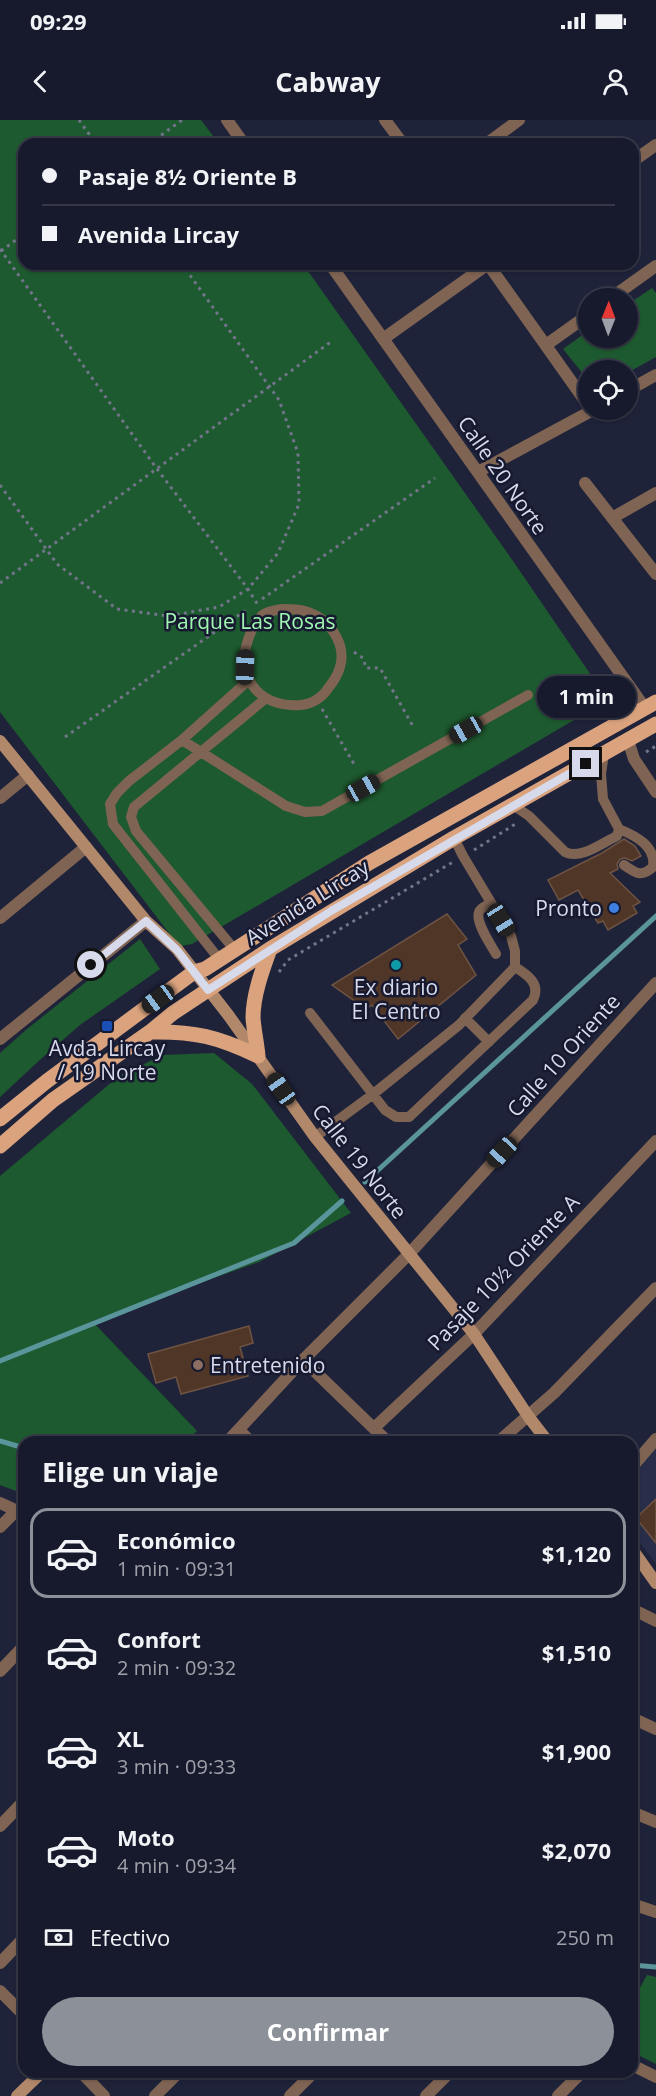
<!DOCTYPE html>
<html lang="es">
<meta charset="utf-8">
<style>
:root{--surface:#171a2c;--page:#242738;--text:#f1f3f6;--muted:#9ea1a9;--line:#363848;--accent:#8c9099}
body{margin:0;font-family:"Open Sans",sans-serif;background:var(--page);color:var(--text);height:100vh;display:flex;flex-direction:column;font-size:22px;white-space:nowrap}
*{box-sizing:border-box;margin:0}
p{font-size:20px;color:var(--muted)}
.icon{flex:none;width:33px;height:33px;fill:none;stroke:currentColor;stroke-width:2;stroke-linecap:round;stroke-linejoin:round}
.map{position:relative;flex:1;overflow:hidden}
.panel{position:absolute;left:18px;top:1316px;width:620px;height:642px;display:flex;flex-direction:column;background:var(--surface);border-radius:18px;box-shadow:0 2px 4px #0004,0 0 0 2px var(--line)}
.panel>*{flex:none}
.hud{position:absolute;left:18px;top:18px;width:621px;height:132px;border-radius:18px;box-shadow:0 2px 4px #0004,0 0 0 2px var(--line);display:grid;align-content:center;height:132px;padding:0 24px;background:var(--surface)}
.needle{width:39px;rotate:1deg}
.tools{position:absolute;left:578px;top:168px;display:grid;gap:12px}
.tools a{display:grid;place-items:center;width:60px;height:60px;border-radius:50%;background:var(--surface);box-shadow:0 2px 4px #0004,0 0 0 2px var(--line);font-size:30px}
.end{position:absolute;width:27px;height:27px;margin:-14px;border:8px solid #d6daea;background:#111;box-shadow:0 0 0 3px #111}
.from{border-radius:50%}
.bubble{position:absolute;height:42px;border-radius:21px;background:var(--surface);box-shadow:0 2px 4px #0004,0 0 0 2px var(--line);font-size:20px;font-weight:700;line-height:42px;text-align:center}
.car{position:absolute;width:18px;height:36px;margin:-18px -9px;border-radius:8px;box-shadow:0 0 4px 2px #0007;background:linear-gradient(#222 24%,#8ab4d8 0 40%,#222 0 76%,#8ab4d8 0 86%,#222 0)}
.hud b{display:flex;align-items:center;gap:21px;height:57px;font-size:22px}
.hud b+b{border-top:2px solid var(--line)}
.hud i{width:15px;height:15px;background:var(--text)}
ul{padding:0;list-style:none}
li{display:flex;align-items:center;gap:18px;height:90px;margin:0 12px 9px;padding:0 12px;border:3px solid transparent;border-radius:18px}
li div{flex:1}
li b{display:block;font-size:22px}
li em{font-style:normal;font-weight:700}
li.selected{border-color:var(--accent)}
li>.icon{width:54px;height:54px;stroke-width:1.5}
h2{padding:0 24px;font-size:27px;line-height:72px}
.pay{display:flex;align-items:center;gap:15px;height:66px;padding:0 24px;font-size:22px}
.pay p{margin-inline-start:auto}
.primary-button{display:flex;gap:12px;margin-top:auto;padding:12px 24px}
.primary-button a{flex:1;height:69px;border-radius:36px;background:var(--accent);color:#fff;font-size:24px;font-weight:700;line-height:69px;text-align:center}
.status{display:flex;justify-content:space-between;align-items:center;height:42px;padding:0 30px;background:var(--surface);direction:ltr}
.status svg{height:16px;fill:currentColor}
header{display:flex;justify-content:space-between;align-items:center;height:78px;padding:0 24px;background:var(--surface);font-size:27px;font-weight:700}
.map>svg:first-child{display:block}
</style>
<div class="status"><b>09:29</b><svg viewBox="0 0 49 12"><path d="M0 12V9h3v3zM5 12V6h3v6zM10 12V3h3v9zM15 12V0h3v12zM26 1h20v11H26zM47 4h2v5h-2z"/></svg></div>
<header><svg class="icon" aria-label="back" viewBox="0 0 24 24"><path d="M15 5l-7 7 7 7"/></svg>Cabway<svg class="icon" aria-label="person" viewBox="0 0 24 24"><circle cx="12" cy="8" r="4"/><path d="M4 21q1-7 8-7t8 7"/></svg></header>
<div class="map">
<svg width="656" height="1976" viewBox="0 0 656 1976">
<rect width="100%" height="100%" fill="#1f233a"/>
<!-- built -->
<path fill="#282d49" d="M 656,1326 L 656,1444 L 632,1412 L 632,1352 Z"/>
<!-- green -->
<path fill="#1e5a2f" d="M 0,0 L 201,0 L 219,24 L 24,24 L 24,144 L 303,144 L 513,441 L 608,580 L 192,824 L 181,826 L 175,821 L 0,592 Z
M 652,168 L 656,173 L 656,237 L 627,253 L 627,250 L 588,250 L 588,260 L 563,229 L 588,211 L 588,218 L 627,218 L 627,185 Z
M 140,819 L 160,849 L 80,905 L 42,938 L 0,977 L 0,933 L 27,909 Z
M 214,933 L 252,964 L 351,1093 L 259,1142 L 92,1201 L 197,1311 L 187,1321 L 24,1322 L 24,1374 L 0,1365 L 0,1056 L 119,956 L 163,935 Z
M 647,1855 L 656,1857 L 656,1944 L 632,1932 L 632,1882 Z"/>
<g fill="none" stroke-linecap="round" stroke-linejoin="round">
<!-- stream -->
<path stroke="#5a959c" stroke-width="5" d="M 365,1062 L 656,796
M 0,1241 L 294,1123 L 342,1081
M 0,1321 L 24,1328
M 632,1845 L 656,1847"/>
</g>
<!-- building -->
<path fill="#4f3627" stroke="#6e5343" stroke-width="1.5" d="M 624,719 L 635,726 L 641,736 L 632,741 L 625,738 L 620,739 L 617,744 L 618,749 L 610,753 L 640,782 L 633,786 L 637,793 L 608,810 L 603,801 L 598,803 L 578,770 L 559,780 L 548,760 L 602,733 Z
M 447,794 L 467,819 L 458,825 L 476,855 L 398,919 L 372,885 L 366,889 L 332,865 Z
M 249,1206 L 253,1223 L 240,1227 L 248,1256 L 181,1274 L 176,1257 L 156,1263 L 148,1234 Z
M 656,1379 L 656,1423 L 636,1398 Z"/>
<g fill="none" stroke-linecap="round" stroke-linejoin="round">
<!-- path -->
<path stroke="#717589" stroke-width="3" stroke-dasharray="3 4.5" stroke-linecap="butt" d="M 79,0 L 96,24
M 149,24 L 182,0
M 0,129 L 157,349 L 248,469 L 258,485
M 1,131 L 24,114
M 0,365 L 57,444 L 117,489 L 168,496 L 219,487 L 248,469 L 278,433 L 299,384 L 298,333 L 279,280 L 182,144
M 0,463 L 332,221
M 262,479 L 435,358
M 354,532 L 363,538 L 366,548 L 380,548 L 414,608
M 322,589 L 354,644
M 65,617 L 249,488
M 646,632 L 656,626
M 474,730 L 517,703
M 279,852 L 288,840 L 453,742"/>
<!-- lane -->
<path stroke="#7f6453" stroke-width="10" d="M 282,489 C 289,489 298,489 305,491 C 328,497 347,523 340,547 C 338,554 334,561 329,567 C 322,578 313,584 300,585 C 255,588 233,552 251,512 C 254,506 258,498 264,494 C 269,491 277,490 282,489 Z
M 182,620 L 286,686 L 305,692 L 322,691 L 528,575
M 513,685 L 529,696 L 565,732 C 581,740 602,723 617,716 L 619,709 L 603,679 L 601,654 L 604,634
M 619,709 C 636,716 656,726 653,747 C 641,758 636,753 624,745
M 491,783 C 487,786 481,787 479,792 C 475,802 491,825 496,834
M 234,829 L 136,711 L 131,697 L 134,687 L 265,579
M 219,839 L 113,704 L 110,684 L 117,673 L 129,661 L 182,620 L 249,560
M 310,893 L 385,990 L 396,997 L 409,997 L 533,880 C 541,864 528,855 515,847 L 515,831 L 511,816 L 463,736 L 454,718
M 465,898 L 489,922
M 315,1017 L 372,975 L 459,905 L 515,847"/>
<!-- street -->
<path stroke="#7f6453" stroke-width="12" d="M 227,0 L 244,24
M 385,0 L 403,24
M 486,24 L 519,0
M 633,41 L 656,25
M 330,144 L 645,588
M 488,144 L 588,285
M 611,178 L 656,146
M 383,219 L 488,144
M 546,225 L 588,195
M 627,271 L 656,255
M 478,352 L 593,290
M 585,363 L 656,454
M 612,398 L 656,373
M 628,620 L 634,639 L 656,672
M 0,678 L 28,655
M 0,798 L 86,727
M 0,919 L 146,801
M 303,1240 L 388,1322
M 374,1308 L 474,1214 L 656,1021
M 239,1310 L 251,1322
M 227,1322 L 303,1240 L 409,1134 L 656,863
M 498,1322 L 554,1273 L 656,1168
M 632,1347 L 656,1319
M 0,1383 L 24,1394
M 0,1407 L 16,1391
M 632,1489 L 656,1501
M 0,1551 L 24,1526
M 632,1598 L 656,1609
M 632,1692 L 656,1702
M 0,1706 L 24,1681
M 632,1784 L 656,1792
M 0,1843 L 24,1818
M 0,1871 L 24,1895
M 632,1945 L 656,1957
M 81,1952 L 104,1976
M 155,1976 L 179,1952
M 290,1976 L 314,1952
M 426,1976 L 450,1952
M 558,1976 L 582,1952"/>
<!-- secondary -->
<path stroke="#b2886b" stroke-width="12" d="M 0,621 L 146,801 L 177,829 L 229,896 L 315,1017 L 474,1214 L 528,1296 L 548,1322
M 632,1429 L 656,1463
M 17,1976 L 42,1952"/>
<!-- primary -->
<path stroke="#daa37e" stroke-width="15" d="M 150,912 C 195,911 218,917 258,936
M 258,936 C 257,924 254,911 253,898 C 253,875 262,851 270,829
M 0,999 L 47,961 L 194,852 L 205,849 L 369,743 L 656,582
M 0,1026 L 53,980 L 150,912 L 173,893 L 270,829 L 454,718 L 656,604"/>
</g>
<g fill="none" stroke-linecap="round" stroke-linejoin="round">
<!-- route -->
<path stroke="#d6daea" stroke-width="8" d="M 91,845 L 146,801 L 177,830 L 208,870 L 331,791 L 586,644"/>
</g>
<!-- markers -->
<circle fill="#3f7fe0" stroke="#161930" stroke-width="2" cx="614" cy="788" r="6"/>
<circle fill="#0f9aa8" stroke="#161930" stroke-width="2" cx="396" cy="845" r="6"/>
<rect fill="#1a4fb4" stroke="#161930" stroke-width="2" x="101" y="900" width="12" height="12" rx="3"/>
<circle fill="#8d6e63" stroke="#161930" stroke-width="2" cx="198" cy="1245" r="6"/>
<g text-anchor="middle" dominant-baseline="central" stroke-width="5" stroke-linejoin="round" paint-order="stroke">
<!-- street labels -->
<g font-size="21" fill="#d6daea" stroke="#161930">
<text transform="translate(503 355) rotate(55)">Calle 20 Norte</text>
<text transform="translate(307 782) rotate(-32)">Avenida Lircay</text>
<text transform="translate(563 935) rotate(-48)">Calle 10 Oriente</text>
<text transform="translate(360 1041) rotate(52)">Calle 19 Norte</text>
<text transform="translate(503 1152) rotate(-46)">Pasaje 10½ Oriente A</text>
</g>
<!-- park labels -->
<g font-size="21" fill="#9ff5b1" stroke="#161930">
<text x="250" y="501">Parque Las Rosas</text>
</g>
<!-- poi labels -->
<g font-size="21" fill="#d6daea" stroke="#161930">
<text x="602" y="788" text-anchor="end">Pronto</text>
<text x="396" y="867">Ex diario<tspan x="396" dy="24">El Centro</tspan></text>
<text x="107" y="928">Avda. Lircay<tspan x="107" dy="24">/ 19 Norte</tspan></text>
<text x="210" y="1245" text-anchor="start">Entretenido</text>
</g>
</g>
</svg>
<div class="tools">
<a><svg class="needle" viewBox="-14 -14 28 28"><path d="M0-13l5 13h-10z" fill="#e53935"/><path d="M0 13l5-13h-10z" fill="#9ea1a9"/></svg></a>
<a><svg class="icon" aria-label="locate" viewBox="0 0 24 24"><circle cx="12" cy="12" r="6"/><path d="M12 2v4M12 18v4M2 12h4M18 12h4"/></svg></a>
</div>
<i class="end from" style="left:91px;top:845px"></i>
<i class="end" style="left:586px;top:644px"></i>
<div class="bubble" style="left:537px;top:556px;width:99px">1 min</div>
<i class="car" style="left:245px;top:547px;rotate:2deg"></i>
<i class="car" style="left:466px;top:610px;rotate:241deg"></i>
<i class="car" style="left:363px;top:668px;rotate:61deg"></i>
<i class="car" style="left:501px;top:800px;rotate:148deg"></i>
<i class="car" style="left:158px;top:879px;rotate:234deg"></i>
<i class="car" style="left:281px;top:969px;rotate:325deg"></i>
<i class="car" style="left:502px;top:1032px;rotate:223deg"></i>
<div class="hud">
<b><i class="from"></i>Pasaje 8½ Oriente B</b>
<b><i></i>Avenida Lircay</b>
</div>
<section class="panel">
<h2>Elige un viaje</h2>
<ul>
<li class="selected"><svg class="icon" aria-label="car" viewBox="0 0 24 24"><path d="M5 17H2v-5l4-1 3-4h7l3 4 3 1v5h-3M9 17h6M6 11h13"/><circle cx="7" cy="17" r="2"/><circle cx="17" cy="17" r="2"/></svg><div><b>Económico</b><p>1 min · 09:31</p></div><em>$1,120</em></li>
<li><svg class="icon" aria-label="car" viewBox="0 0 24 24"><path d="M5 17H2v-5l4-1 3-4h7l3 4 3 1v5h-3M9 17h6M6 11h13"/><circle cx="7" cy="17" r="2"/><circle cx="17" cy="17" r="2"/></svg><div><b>Confort</b><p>2 min · 09:32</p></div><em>$1,510</em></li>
<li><svg class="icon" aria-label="car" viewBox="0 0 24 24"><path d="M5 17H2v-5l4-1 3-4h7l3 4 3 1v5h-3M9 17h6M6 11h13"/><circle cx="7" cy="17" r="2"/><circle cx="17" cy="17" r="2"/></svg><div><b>XL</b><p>3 min · 09:33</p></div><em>$1,900</em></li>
<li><svg class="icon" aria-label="car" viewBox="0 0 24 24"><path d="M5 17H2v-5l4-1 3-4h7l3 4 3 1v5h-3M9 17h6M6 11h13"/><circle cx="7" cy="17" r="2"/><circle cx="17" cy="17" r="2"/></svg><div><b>Moto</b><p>4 min · 09:34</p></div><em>$2,070</em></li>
</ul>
<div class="pay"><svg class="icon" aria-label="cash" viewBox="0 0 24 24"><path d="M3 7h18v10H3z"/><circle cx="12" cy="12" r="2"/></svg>Efectivo<p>250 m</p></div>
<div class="primary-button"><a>Confirmar</a></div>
</section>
</div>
